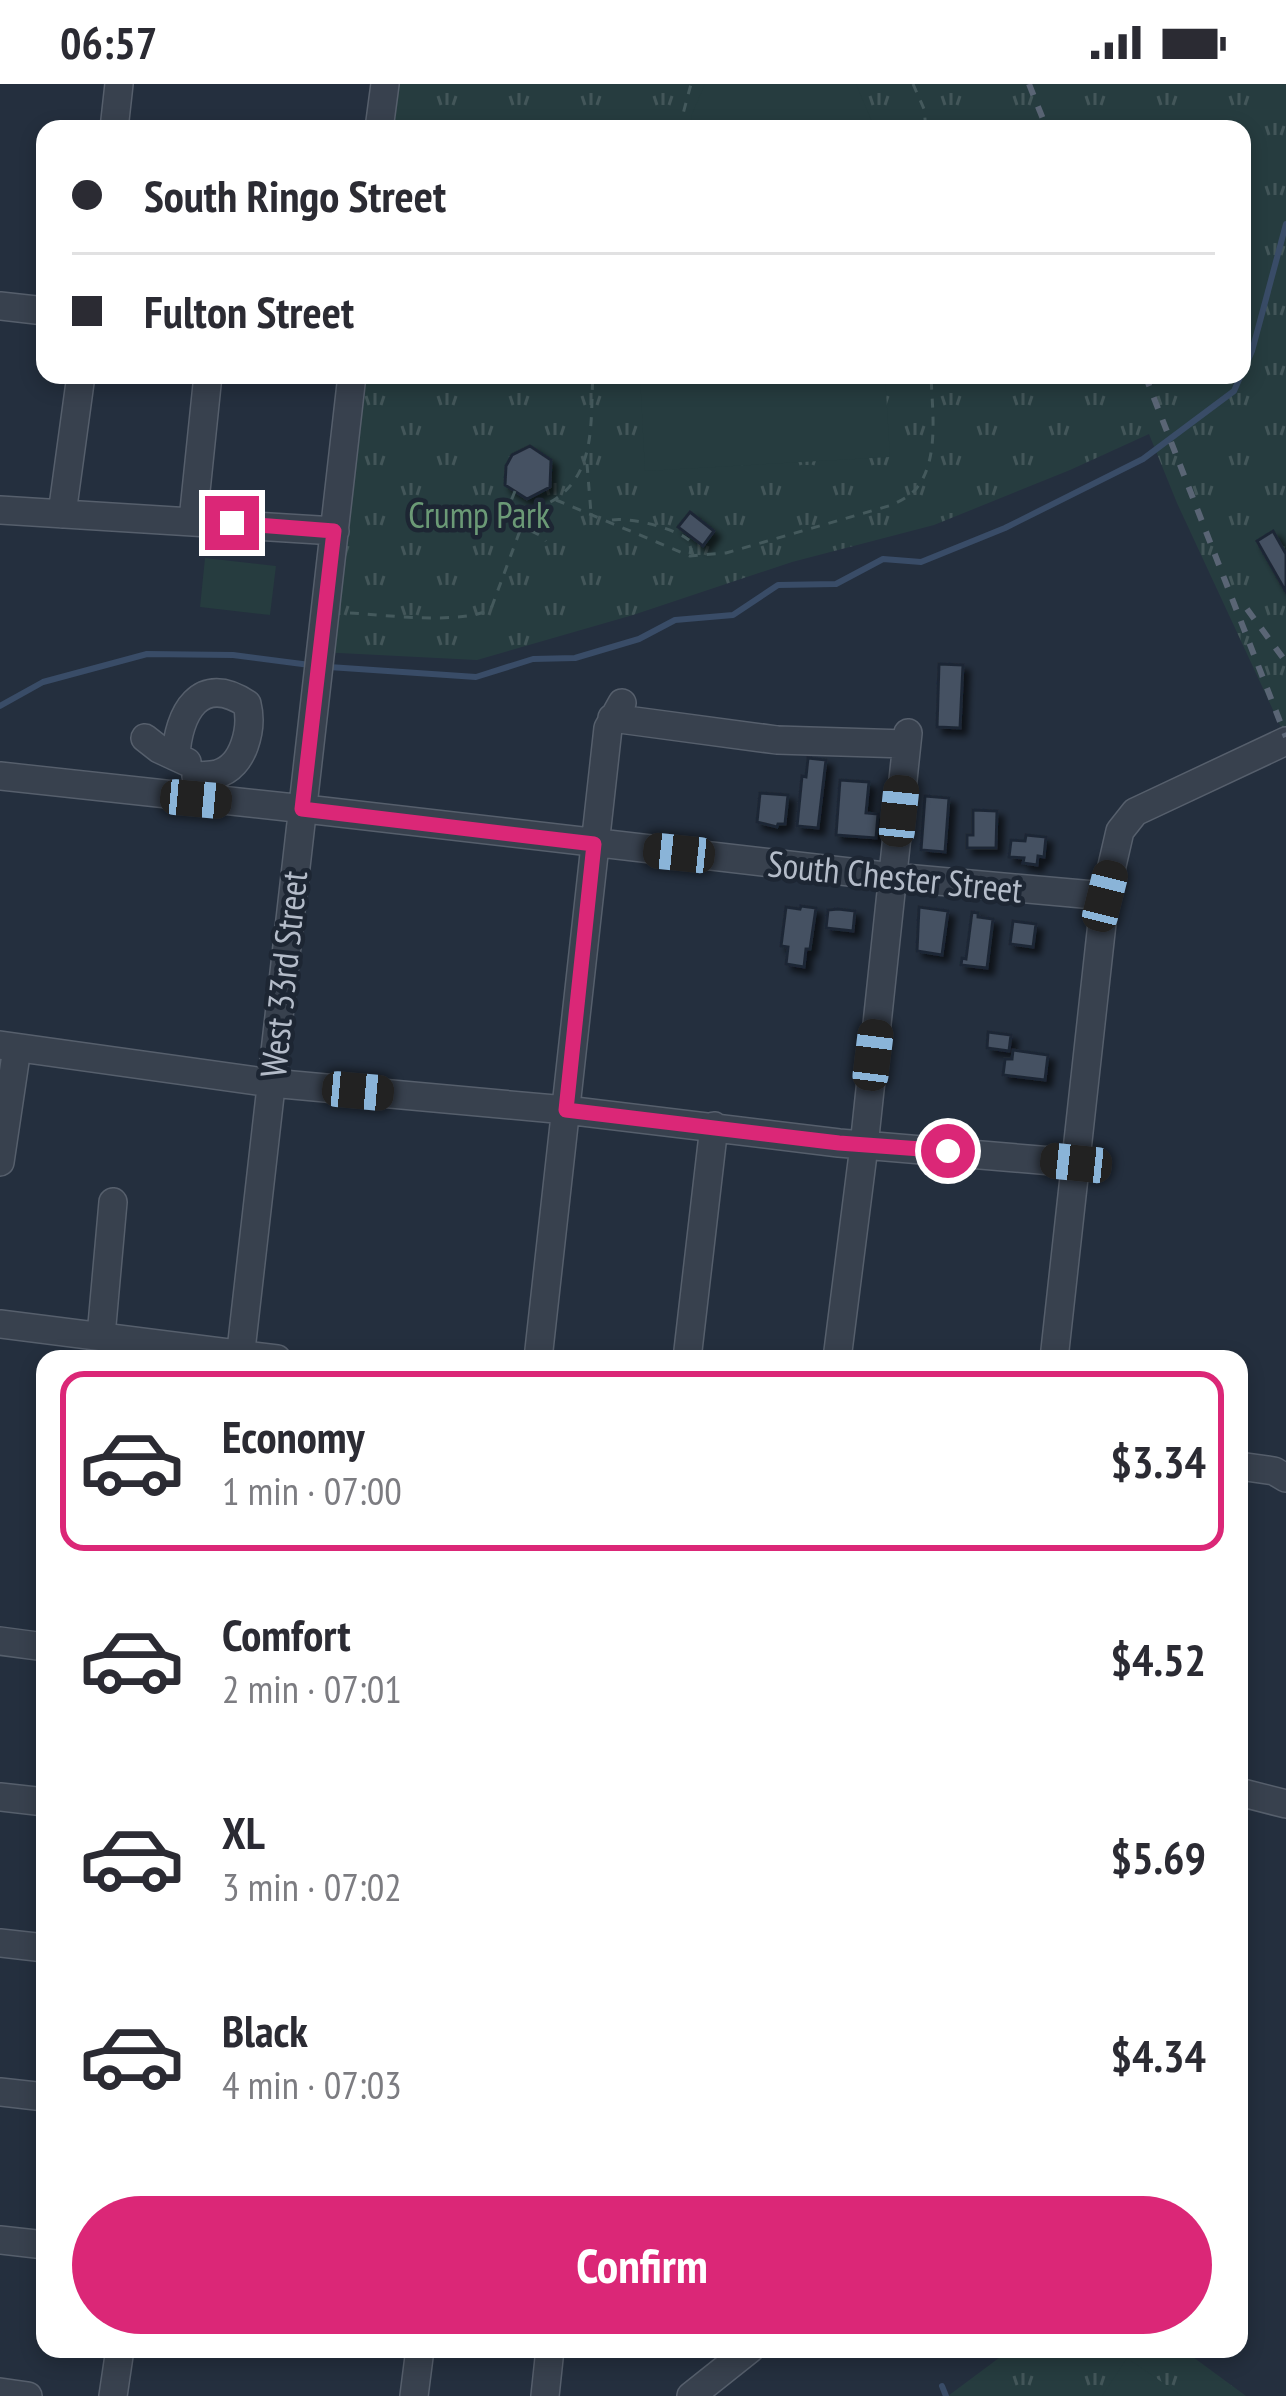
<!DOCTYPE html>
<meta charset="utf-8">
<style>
:root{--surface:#fff;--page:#f2f2f3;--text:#2b2b33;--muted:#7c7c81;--line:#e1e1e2;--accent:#db2777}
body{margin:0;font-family:"PT Sans Narrow",sans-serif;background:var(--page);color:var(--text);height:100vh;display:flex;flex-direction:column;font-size:45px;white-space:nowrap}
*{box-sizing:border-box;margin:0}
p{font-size:39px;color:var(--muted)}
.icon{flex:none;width:66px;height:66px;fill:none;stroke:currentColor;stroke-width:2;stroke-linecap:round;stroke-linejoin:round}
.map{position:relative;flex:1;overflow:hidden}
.details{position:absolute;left:36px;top:1266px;width:1212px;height:1008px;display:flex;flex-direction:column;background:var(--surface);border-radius:24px;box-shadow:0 6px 18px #0003}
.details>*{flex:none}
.guide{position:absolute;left:36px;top:36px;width:1215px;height:264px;border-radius:24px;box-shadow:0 6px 18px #0003;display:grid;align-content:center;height:264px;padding:0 36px;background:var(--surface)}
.end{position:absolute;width:54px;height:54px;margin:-27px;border:15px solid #db2777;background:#fff;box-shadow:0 0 0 6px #fff}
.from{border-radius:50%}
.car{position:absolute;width:36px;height:72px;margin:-36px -18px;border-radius:15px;box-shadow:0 0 9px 3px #0007;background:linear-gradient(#222 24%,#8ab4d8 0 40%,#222 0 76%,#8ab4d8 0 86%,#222 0)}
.guide b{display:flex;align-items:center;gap:42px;height:114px;font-size:45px}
.guide b+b{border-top:3px solid var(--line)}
.guide i{width:30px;height:30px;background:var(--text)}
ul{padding:21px 0 0;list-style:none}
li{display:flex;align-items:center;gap:36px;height:180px;margin:0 24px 18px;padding:0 12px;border:6px solid transparent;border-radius:24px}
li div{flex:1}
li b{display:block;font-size:45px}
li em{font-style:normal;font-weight:600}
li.current{border-color:var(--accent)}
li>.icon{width:108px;height:108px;stroke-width:1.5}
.button{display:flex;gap:24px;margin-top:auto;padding:24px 36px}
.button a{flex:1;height:138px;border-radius:72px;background:var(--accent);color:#fff;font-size:48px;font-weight:600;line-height:138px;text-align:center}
.status{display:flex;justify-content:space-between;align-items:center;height:84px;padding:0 60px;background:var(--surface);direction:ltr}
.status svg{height:33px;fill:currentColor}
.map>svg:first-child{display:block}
</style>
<div class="status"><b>06:57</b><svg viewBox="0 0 49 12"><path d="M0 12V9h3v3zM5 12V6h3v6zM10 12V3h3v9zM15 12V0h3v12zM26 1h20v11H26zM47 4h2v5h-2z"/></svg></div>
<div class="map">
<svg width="1286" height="2312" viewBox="0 0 1286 2312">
<defs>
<pattern id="park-tufts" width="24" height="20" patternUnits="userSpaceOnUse" patternTransform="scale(3)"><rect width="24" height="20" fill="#263c3f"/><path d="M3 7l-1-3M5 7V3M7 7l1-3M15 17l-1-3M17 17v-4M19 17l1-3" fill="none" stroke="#435659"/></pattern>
<filter id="shadow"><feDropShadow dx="6" dy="6" stdDeviation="3" flood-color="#0009"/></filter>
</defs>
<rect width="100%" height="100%" fill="#242f3e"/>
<!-- park -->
<path fill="url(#park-tufts)" d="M 388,0 L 1286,0 L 1286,654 L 1177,419 L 1149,350 L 1070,386 L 934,441 L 792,478 L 633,531 L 477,576 L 320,568 L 353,291 L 1242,291 L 1242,45 L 383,45 Z
M 1011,2265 L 1182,2265 L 1246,2312 L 948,2312 Z"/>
<!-- pitch -->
<path fill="#263c3f" d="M 705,0 L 856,0 L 875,45 L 690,45 L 692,30 Z
M 640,291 L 885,291 L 890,373 L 645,387 Z
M 205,474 L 276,482 L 270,531 L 200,523 Z
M 1127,2274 L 1182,2312 L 1102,2312 Z"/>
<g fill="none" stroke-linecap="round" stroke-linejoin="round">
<!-- stream -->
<path stroke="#394c67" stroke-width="6" d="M 1242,289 L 1252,267 L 1286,140
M 329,583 L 476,593 L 533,575 L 575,574 L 639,555 L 675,536 L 733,531 L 778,501 L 836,500 L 883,475 L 921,478 L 1005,444 L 1143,375 L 1234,307 L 1241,291
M 0,622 L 43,598 L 147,570 L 233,571 L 310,581
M 942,2302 L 946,2312"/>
</g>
<!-- building -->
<path fill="#455162" stroke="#1f2835" stroke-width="3" filter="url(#shadow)" d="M 530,362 L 551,376 L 550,403 L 527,415 L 505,401 L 506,382 L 512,371 Z
M 690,428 L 714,447 L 703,462 L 678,443 Z
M 1273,447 L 1286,470 L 1286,508 L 1257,457 Z
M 939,580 L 963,581 L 960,644 L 937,643 Z
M 808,674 L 826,676 L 818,744 L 797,742 L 802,692 L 806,693 Z
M 840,696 L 869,698 L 866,729 L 878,730 L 876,754 L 836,751 Z
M 760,709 L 788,711 L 785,740 L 778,740 L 777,743 L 757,738 Z
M 925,712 L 949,714 L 945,768 L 921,766 Z
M 973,726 L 997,727 L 996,764 L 967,764 L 967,751 L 973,751 Z
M 1026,751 L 1046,753 L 1044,773 L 1038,772 L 1037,781 L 1023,779 L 1024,774 L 1009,773 L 1011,756 L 1025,757 Z
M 801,822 L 816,824 L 810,865 L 806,865 L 804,883 L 786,880 L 788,863 L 781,862 L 786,823 L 800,825 Z
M 919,823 L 948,827 L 942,871 L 917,867 Z
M 838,825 L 855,827 L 853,847 L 826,844 L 828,826 Z
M 972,828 L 978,829 L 978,833 L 993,835 L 987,884 L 961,881 L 962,874 L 966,875 Z
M 1013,837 L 1036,840 L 1033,863 L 1010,860 Z
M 988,948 L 1011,951 L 1009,967 L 987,964 Z
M 1013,966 L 1048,971 L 1045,996 L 1003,991 L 1005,975 L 1012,975 Z"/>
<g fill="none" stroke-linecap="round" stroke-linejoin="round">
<!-- minor casing -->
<g stroke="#565f6c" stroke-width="30">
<path id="minor" d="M 114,45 L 119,0
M 379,45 L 385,0
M 0,222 L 45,227
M 0,426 L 335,447
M 62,430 L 81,291
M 193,436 L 208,291
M 612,634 L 777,656 L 906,660
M 145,654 L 159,665 L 187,678
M 176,672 C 178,630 200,588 247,620 C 253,644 244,683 217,690 C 210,692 203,691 196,692
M 0,692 L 323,727 L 893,793 L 1105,812
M 0,961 L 271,999 L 566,1026 L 839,1059 L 1076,1079
M 0,1078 L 17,964
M 0,1240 L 277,1275
M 101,1252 L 113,1118
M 240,1275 L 352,291
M 538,1275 L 608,644 L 622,619
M 687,1275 L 714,1042
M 837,1275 L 864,1062 L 908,649
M 1054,1275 L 1105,812 L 1120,747 L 1135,728 L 1286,657
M 1239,1382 L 1274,1387 L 1286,1394
M 0,1557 L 45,1563
M 1239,1708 L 1286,1720
M 0,1713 L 45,1718
M 0,1859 L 45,1864
M 0,2008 L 45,2013
M 0,2156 L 45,2161
M 0,2308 L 28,2312
M 113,2312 L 120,2265
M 414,2312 L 420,2265
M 545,2312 L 550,2265
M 691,2312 L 750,2265"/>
</g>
<!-- path -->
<path stroke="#44595c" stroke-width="3" stroke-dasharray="9 9" stroke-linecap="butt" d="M 913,0 L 924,25 L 926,45
M 679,45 L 691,0
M 587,380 L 591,429
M 515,407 L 507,427 C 513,448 534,442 546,457
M 556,416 L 690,472 L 726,469 L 892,421 C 900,417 910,412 916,405 C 940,376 932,325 931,291
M 612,436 C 631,433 680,445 692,459 L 690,470
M 350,529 C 384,531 463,541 491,525 L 525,433 C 535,424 547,421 557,414 C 597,385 590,334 593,291"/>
<!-- minor -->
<use href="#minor" stroke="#38414e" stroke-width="27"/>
<!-- rail -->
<path stroke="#5a6575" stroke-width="6" stroke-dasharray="12 12" stroke-linecap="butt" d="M 1029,0 L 1047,45
M 1145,291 L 1286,653
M 1247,525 L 1286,578"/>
</g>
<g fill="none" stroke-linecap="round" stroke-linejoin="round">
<!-- route -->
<path stroke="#db2777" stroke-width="15" d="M 232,439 L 334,447 L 302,725 L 594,760 L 566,1026 L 839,1059 L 948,1067"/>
</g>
<g text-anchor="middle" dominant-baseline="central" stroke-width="9" stroke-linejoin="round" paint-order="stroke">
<!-- park labels -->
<g font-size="36" fill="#6b9a76" stroke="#1d2633">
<text x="479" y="430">Crump Park</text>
</g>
<!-- street labels -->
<g font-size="36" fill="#b4bcc9" stroke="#1d2633">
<text transform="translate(895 792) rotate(6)">South Chester Street</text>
<text transform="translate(283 890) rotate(-84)">West 33rd Street</text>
</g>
</g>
</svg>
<i class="end from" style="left:948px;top:1067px"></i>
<i class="end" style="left:232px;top:439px"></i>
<i class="car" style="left:196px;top:715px;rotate:95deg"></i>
<i class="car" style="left:899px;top:727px;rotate:6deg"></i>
<i class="car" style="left:679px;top:769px;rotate:276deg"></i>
<i class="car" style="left:1105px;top:812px;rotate:14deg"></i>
<i class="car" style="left:873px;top:971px;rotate:7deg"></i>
<i class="car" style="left:358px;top:1007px;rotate:95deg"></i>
<i class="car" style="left:1076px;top:1079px;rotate:276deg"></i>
<div class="guide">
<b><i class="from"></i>South Ringo Street</b>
<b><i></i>Fulton Street</b>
</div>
<section class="details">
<ul>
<li class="current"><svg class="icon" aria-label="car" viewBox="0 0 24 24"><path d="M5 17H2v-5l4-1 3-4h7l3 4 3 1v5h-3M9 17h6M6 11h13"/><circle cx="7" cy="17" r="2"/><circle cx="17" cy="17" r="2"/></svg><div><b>Economy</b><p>1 min · 07:00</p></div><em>$3.34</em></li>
<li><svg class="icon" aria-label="car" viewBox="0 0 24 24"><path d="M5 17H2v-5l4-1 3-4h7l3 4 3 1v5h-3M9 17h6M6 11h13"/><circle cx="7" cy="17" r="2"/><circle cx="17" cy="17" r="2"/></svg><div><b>Comfort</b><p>2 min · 07:01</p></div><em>$4.52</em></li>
<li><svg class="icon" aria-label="car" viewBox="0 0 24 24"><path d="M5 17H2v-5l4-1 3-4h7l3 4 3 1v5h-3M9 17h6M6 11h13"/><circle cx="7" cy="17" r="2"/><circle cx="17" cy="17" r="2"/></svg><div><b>XL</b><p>3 min · 07:02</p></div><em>$5.69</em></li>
<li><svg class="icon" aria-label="car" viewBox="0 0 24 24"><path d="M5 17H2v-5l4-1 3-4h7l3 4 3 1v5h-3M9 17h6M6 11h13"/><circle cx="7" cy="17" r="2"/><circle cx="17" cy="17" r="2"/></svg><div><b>Black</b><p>4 min · 07:03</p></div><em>$4.34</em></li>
</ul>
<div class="button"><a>Confirm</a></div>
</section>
</div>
